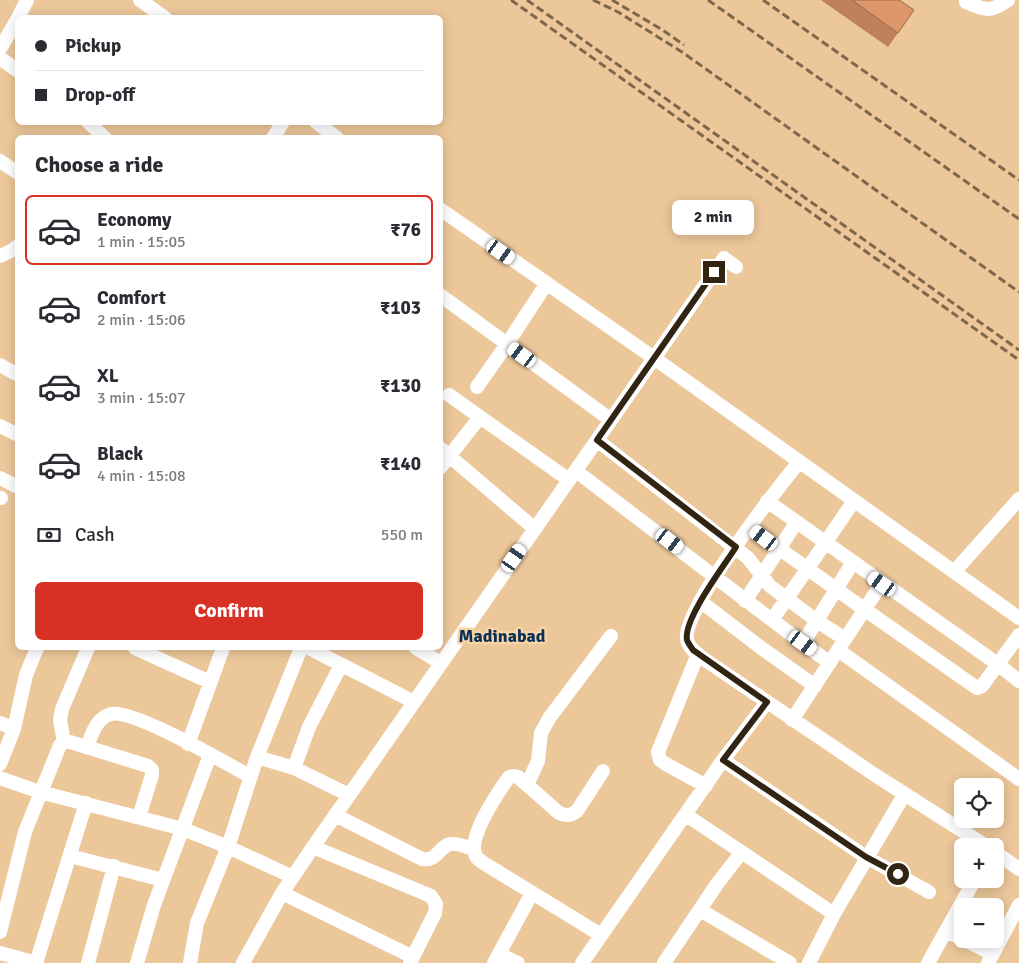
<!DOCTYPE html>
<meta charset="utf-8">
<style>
:root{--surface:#fff;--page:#f7f7f7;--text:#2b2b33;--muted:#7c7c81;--line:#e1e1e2;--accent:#d93025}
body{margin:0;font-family:Signika,sans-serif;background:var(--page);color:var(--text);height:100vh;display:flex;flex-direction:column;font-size:19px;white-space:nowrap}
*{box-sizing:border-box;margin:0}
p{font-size:16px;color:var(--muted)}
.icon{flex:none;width:28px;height:28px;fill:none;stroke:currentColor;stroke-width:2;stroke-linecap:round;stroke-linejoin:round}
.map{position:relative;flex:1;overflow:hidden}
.side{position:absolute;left:15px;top:135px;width:428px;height:515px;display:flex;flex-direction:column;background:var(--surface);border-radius:8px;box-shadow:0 2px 12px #0003}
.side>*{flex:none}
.top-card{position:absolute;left:15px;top:15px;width:428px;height:110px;border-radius:8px;box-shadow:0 2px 12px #0003;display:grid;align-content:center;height:110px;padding:0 20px;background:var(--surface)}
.buttons{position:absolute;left:954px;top:778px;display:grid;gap:10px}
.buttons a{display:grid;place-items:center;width:50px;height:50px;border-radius:8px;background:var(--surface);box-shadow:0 2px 12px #0003;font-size:25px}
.end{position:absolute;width:22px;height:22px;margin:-11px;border:6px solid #322413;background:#fff;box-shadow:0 0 0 2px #fff}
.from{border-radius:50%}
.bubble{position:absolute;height:35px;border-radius:8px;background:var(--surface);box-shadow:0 2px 12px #0003;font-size:16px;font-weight:800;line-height:35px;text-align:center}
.car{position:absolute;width:15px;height:30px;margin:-15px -8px;border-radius:6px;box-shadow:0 0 4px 1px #0007;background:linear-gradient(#fff 24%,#345 0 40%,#fff 0 76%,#345 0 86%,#fff 0)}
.top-card b{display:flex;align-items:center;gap:18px;height:48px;font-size:19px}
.top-card b+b{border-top:1px solid var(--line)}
.top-card i{width:12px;height:12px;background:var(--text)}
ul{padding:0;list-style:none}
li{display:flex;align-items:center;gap:15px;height:70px;margin:0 10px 8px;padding:0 10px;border:2px solid transparent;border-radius:8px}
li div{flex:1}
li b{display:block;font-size:19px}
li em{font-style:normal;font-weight:800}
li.active{border-color:var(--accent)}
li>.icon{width:45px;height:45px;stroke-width:1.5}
h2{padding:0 20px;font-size:22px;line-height:60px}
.pay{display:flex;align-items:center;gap:12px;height:55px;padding:0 20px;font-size:19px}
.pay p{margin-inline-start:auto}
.button{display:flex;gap:10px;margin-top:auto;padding:10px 20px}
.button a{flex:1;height:58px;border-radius:8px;background:var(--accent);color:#fff;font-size:20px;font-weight:800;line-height:58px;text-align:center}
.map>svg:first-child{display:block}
</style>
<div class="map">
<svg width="1019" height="963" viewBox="0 0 1019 963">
<rect width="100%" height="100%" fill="#ecc79a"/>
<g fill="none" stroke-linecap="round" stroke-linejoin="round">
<!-- minor -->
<path stroke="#fff" stroke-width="14" d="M 140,0 L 165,18
M 966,2 C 984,10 991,13 1008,0
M 18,18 L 27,0
M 0,49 L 18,18
M 0,58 L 18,71
M 88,122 L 105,138
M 316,122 L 337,138
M 273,138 L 283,122
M 0,161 L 18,173
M 440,209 L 654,358 L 1019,618
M 0,256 L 11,251 L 18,246
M 440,295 L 611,420
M 0,365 L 18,375
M 477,387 L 507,344 L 547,283
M 449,395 L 569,480
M 0,426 L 18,435
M 597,440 L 748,558 L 770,586 L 817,621 L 845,639
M 440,448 L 535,529
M 799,462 C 777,489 682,610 687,639 C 688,647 696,653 701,657 L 875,775 L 986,846
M 440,468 L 480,417
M 576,471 C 660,535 744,600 830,663
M 0,478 L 18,487
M 0,498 L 1,498
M 767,501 L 999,665 L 1019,681
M 749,527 L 864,609 L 977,688 L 982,686 L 1019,635
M 954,572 L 1019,499
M 700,601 L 760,647 L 815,686
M 745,601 L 796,523
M 772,620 L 854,501
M 803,643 L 853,562
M 135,648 L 210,682
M 309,648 L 414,702
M 416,648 L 441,663
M 838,650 L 1019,779
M 698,654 L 658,752 L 660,760 L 666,764 L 706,786
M 792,720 L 882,583
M 0,723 L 14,729
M 64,742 L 60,720 L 62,709 L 88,648
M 188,744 L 223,648
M 87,747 C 92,734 96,718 111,714 C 133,709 228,764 251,777
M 257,757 L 294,768 L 349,795
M 723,760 L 866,857 L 929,892
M 0,764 L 14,729 L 26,675 L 37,648
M 294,768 L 309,727 L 341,665
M 0,778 L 40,792 L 183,829 L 228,847 L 293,877
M 527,785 L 538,761 L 541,733 L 550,717 L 611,636
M 335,815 L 422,859 C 439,861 438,847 450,844 C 457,843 467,847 474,849
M 686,815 L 834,914
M 313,847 L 431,896 L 436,904 L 435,913 L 410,963
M 995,852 L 1019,869
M 70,856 L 163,880
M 282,893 L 413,957
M 700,910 L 790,963
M 946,931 L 993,954
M 0,932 L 25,832 L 60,745 L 64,742 L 70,742 L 148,766 L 152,770 L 152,775 L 139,817
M 601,935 L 482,862 C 480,860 477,859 476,856 C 466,839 499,791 509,777 L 514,776 L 518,777 L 559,813 C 566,816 570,816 577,811 L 603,771
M 0,953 L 37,963
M 499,954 L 518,963
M 36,963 L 86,803
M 88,963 L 114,866
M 137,963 L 154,905 L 210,755
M 190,963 L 197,923 L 228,847 L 257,757 L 301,648
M 243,963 L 282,893 L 313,847 L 724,258 L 736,267
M 494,963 L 532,893
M 582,963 L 723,760 L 767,702
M 664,963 L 717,884 L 741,853
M 809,963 L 834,914 L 904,795
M 928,963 L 975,879
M 988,963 L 1019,905"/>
<!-- rail -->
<path stroke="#7e674a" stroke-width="3" stroke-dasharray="8 4" stroke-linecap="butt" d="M 511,0 L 1019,360
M 527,0 L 1019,350
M 593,0 L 618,12 L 682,52 L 1019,292
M 612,0 L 661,29 L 684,45
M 708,0 L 1019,219
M 763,0 L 1019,180"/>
</g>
<!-- wall -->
<path fill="#bf815b" d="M 821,0 L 899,0 L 914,10 L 888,47 Z"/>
<!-- building -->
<path fill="#de966a" stroke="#9b694a" d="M 852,0 L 899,0 L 914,10 L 898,33 Z"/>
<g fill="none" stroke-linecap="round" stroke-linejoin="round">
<!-- route -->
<path stroke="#322413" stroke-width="6" d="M 714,272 L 597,440 L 736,547 C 724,566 683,619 687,640 C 688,643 691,647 693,650 L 767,702 L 723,760 L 866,857 L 898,874"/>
</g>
<g text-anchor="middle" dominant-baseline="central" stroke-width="5" stroke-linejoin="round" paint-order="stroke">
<!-- quarter labels -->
<g font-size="18" font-weight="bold" fill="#093056" stroke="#f9d4a7">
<text x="502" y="636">Madinabad</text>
</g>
</g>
</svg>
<div class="buttons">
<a><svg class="icon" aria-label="locate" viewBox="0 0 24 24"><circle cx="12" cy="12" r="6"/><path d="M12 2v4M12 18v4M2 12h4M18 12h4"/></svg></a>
<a>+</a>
<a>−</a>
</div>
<i class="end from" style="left:898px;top:874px"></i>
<i class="end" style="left:714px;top:272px"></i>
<div class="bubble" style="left:672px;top:200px;width:82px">2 min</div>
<i class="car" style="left:501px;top:252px;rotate:125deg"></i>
<i class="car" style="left:522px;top:355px;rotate:306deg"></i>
<i class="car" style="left:764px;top:538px;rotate:307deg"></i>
<i class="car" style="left:670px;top:541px;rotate:127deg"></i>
<i class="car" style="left:514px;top:558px;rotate:35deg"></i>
<i class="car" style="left:882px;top:584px;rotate:305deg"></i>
<i class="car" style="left:803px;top:643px;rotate:126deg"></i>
<div class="top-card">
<b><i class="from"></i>Pickup</b>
<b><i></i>Drop-off</b>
</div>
<section class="side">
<h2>Choose a ride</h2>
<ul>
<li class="active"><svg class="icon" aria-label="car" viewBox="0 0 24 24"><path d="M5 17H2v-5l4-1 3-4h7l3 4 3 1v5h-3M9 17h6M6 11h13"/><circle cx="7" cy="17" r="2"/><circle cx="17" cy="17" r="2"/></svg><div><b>Economy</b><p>1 min · 15:05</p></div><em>₹76</em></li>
<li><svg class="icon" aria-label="car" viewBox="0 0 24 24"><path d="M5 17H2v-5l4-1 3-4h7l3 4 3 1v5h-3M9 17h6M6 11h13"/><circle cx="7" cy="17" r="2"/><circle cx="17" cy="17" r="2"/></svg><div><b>Comfort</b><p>2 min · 15:06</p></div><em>₹103</em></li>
<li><svg class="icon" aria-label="car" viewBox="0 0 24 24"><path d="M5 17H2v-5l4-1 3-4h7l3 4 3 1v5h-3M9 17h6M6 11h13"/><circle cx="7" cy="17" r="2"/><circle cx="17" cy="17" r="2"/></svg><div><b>XL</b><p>3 min · 15:07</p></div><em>₹130</em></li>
<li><svg class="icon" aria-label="car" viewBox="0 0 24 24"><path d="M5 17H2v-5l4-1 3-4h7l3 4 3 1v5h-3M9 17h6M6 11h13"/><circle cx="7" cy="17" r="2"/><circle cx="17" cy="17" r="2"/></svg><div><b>Black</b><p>4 min · 15:08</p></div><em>₹140</em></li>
</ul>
<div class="pay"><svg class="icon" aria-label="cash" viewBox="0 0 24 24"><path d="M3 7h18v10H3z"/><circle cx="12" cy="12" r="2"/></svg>Cash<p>550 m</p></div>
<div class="button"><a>Confirm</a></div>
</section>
</div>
